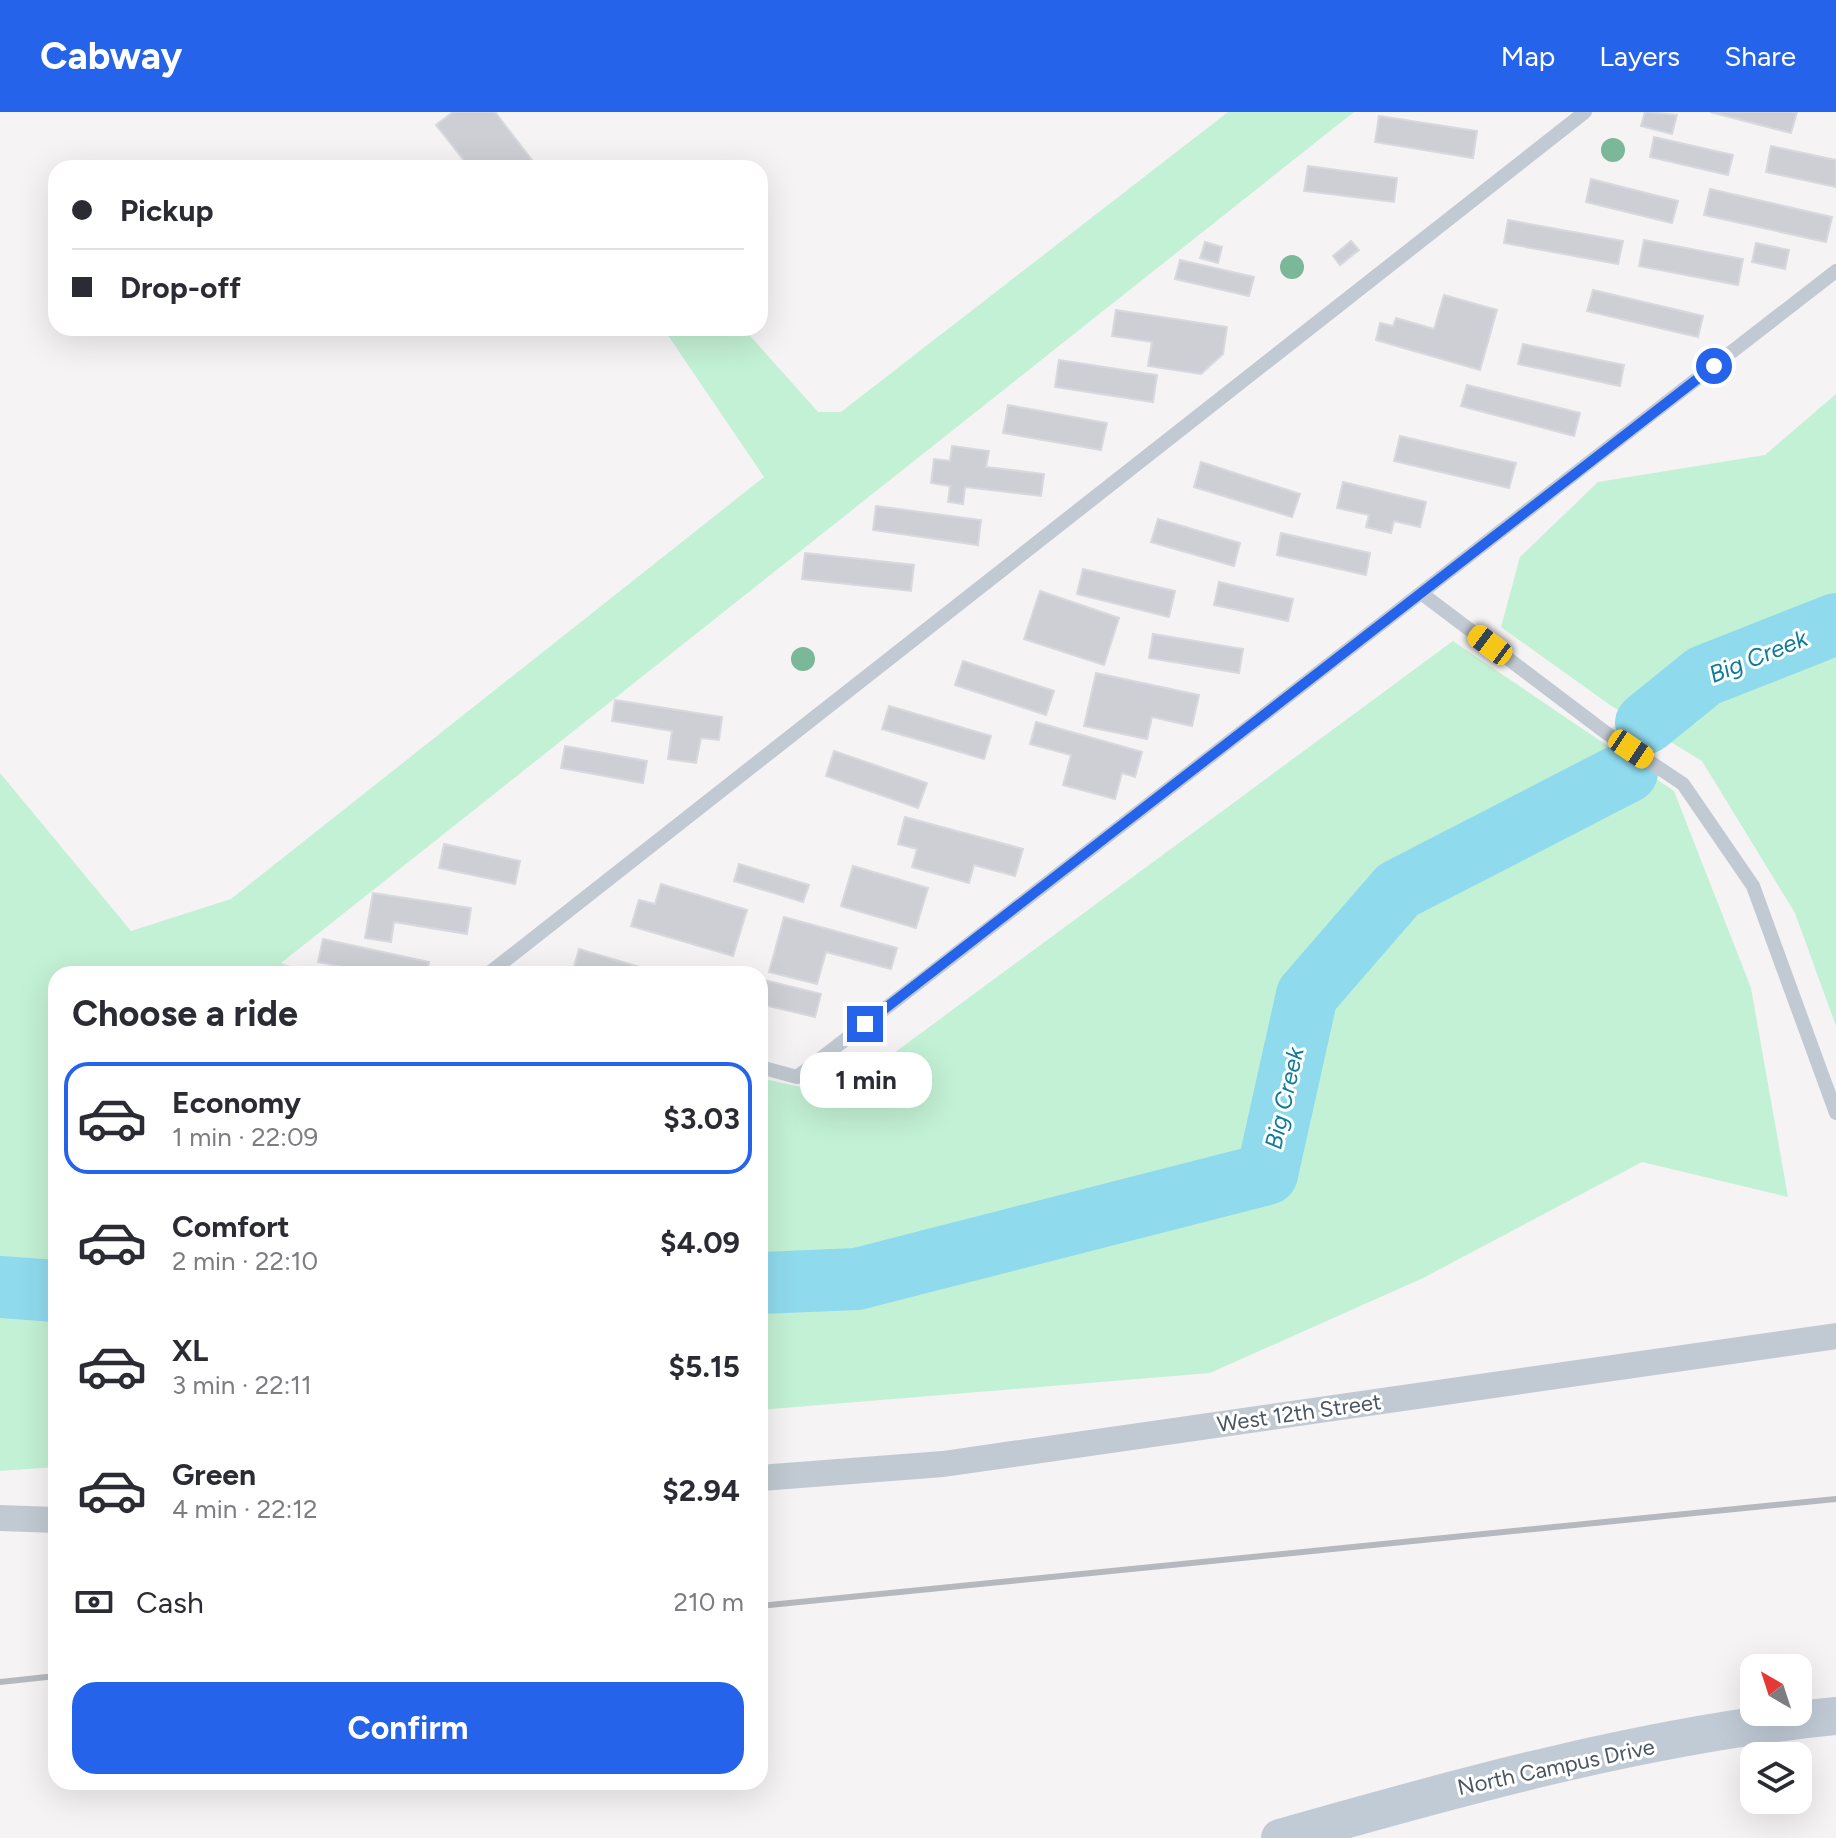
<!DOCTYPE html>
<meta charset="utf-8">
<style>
:root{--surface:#fff;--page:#f7f7f7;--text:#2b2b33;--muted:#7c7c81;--line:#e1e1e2;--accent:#2563eb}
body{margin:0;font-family:Figtree,sans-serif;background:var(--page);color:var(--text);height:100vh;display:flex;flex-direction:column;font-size:30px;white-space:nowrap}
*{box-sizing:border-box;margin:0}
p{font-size:26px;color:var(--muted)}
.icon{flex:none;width:44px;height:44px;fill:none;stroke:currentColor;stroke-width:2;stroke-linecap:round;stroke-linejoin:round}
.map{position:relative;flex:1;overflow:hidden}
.panel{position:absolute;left:48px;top:854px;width:720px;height:824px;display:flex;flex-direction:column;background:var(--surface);border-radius:24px;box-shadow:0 8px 32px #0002}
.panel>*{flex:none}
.guide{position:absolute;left:48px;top:48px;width:720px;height:176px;border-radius:24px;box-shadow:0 8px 32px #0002;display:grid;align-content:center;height:176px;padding:0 24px;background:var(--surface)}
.needle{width:52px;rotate:321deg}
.tools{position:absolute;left:1740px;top:1542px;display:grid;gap:16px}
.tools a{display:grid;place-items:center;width:72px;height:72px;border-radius:16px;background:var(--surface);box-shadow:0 8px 32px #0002;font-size:40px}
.end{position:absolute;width:36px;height:36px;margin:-18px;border:10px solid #2563eb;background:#fff;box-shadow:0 0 0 4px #fff}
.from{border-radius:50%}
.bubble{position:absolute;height:56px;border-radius:24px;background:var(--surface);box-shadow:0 8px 32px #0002;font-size:26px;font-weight:700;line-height:56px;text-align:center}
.car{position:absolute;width:24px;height:48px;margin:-24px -12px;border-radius:10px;box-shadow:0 0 6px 2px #0007;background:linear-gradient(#f5c518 24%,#345 0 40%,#f5c518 0 76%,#345 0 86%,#f5c518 0)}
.guide b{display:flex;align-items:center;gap:28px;height:76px;font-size:30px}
.guide b+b{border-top:2px solid var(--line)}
.guide i{width:20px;height:20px;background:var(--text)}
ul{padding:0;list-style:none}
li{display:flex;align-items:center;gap:24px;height:112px;margin:0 16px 12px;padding:0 8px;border:4px solid transparent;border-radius:24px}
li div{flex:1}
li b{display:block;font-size:30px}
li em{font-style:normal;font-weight:700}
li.selected{border-color:var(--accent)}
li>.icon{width:72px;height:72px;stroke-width:1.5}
h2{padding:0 24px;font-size:36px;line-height:96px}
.pay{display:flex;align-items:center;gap:20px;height:88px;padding:0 24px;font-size:30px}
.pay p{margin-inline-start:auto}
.cta{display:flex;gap:16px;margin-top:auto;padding:16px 24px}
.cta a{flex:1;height:92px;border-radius:24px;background:var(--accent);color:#fff;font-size:32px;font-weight:700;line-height:92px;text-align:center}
header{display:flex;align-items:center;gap:48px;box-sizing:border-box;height:112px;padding:0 40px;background:var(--accent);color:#fff}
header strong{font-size:38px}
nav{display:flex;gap:44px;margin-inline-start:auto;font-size:28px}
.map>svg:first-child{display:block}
</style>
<header>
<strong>Cabway</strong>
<nav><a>Map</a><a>Layers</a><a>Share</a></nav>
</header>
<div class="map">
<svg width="1836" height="1726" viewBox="0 0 1836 1726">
<rect width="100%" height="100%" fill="#f5f3f3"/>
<!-- green -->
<path fill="#c3f1d5" d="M 1228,0 L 1354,0 L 281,851 L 314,862 L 56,862 L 56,1355 L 0,1359 L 0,661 L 131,819 L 231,787 L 764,365 L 663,216 L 743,216 L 818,300 L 841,300 Z
M 1836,282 L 1836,914 L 1795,801 L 1702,649 L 1610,593 L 1501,515 L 1520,445 L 1598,370 L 1765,343 Z
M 1453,529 L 1674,679 L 1751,876 L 1788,1085 L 1642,1050 L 1423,1166 L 1210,1261 L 760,1298 L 760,966 L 837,983 Z"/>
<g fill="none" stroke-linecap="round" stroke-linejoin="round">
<!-- river -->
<path stroke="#90daee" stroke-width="62" d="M 1646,611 L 1704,564 L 1836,512
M 760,1171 L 857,1167 L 1267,1062 L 1307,883 L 1398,778 L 1627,660
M 0,1175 L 56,1179"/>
</g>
<!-- building -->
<path fill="#cdcfd5" stroke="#d7d9de" stroke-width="2" d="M 453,0 L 495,0 L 538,56 L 470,56 L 436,13 Z
M 1645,0 L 1677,3 L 1672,22 L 1641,14 Z
M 1710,0 L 1797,0 L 1791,21 Z
M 1379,4 L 1477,19 L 1473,46 L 1375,30 Z
M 1654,25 L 1733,43 L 1728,63 L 1650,45 Z
M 1771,34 L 1836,48 L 1836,75 L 1766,60 Z
M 1308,54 L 1397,66 L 1394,90 L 1304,79 Z
M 1591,67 L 1678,89 L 1672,111 L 1586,90 Z
M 1710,77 L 1832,105 L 1826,130 L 1704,103 Z
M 1508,108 L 1623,129 L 1618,152 L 1504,131 Z
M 1644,128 L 1743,147 L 1738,173 L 1639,154 Z
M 1351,129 L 1359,138 L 1340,153 L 1333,144 Z
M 1205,130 L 1222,135 L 1218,151 L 1200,146 Z
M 1756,131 L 1789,138 L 1785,157 L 1752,150 Z
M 1180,148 L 1254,165 L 1249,184 L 1175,167 Z
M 1593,178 L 1703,204 L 1698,225 L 1587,199 Z
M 1444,183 L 1497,198 L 1480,258 L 1376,228 L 1380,211 L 1393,214 L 1396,206 L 1434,217 Z
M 1116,198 L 1227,215 L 1223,242 L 1201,262 L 1148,254 L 1152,230 L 1112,224 Z
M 1523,232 L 1624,253 L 1620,274 L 1518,252 Z
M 1059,248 L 1157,263 L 1153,290 L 1055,275 Z
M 1467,273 L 1580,301 L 1574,324 L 1461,294 Z
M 1008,293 L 1107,311 L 1101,338 L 1003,321 Z
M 1400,324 L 1516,351 L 1509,376 L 1394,349 Z
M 952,334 L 989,339 L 986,355 L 1044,362 L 1041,384 L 965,375 L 963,392 L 948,390 L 950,374 L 931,371 L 934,347 L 950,349 Z
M 1201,350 L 1300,382 L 1292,405 L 1194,375 Z
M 1343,370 L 1426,390 L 1420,415 L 1394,409 L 1391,421 L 1366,415 L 1369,403 L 1337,396 Z
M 876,394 L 981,408 L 978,433 L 873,418 Z
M 1158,407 L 1240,431 L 1234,454 L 1151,430 Z
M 1281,421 L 1370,441 L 1366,463 L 1277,443 Z
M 805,441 L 914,453 L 911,479 L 802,467 Z
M 1083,457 L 1175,479 L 1169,505 L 1077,482 Z
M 1219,470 L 1293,487 L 1288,509 L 1214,493 Z
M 1040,479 L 1119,506 L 1104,553 L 1024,527 Z
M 1153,522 L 1243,537 L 1239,561 L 1149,546 Z
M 963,549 L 1054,579 L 1046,603 L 955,573 Z
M 1096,561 L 1199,583 L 1192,614 L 1152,605 L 1147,627 L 1084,614 Z
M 615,588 L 722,605 L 719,628 L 701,626 L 696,651 L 668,647 L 672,619 L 612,609 Z
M 889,594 L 991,624 L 984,647 L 882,617 Z
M 1036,610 L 1142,640 L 1135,665 L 1122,661 L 1115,687 L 1063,673 L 1071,643 L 1030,632 Z
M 565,634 L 647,649 L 643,671 L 561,656 Z
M 834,639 L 927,671 L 918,696 L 826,664 Z
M 905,705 L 1023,737 L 1015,764 L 974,753 L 969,771 L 912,755 L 917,737 L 898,732 Z
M 444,732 L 520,749 L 515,772 L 439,756 Z
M 739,752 L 809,773 L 803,790 L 734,769 Z
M 853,754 L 928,776 L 916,816 L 841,794 Z
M 661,772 L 747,798 L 733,844 L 631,814 L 639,788 L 655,792 Z
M 373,781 L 471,796 L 467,822 L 394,810 L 391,830 L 365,826 Z
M 784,805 L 897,836 L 891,857 L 826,840 L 817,872 L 769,860 Z
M 323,827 L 429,850 L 427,862 L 376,862 L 318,850 Z
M 579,837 L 663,862 L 572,862 Z
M 760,867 L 821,882 L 815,905 L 760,892 Z"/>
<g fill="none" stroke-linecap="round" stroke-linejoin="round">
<!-- lane -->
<path stroke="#c1cad2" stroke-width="14" d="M 1421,481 L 1605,620 L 1683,672 L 1753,774 L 1836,1001
M 488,862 L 1585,0
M 760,955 L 797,965 L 1836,159"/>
<!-- street -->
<path stroke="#c1cad2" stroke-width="26" d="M 760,1366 L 943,1352 L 1836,1224
M 0,1406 L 56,1408"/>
<!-- secondary -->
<path stroke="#c1cbd6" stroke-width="38" d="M 1280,1726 C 1459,1675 1650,1622 1836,1604"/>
<!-- rail -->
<path stroke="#b5b8bd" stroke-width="6" d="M 760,1494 L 1836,1387
M 0,1570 L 56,1564"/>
</g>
<!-- trees -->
<g fill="#7bb799">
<circle cx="1613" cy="38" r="12"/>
<circle cx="1292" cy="155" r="12"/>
<circle cx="803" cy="547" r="12"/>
</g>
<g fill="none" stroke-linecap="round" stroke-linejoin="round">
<!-- route -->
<path stroke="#2563eb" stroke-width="10" d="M 865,912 L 1714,254"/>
</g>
<g text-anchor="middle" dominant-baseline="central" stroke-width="6" stroke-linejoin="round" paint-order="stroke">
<!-- street labels -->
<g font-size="22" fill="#4a5661" stroke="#fff">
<text transform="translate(1299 1301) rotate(-8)">West 12th Street</text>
<text transform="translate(1556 1655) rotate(-12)">North Campus Drive</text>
</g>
<!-- water labels -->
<g font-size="24" font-style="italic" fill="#0c7c9b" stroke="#fff">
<text transform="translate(1758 544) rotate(-22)">Big Creek</text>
<text transform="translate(1284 986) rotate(-77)">Big Creek</text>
</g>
</g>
</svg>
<div class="tools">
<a><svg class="needle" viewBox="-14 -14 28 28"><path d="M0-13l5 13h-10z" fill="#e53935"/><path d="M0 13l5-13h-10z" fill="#7c7c81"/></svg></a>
<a><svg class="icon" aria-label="layers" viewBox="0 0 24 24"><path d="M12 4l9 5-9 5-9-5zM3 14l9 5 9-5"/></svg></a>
</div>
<i class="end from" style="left:1714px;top:254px"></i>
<i class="end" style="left:865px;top:912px"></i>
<div class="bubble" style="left:800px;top:940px;width:132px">1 min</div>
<i class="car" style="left:1490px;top:533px;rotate:307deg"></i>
<i class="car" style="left:1631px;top:637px;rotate:124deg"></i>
<div class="guide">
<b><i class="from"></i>Pickup</b>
<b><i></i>Drop-off</b>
</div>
<section class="panel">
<h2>Choose a ride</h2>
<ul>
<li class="selected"><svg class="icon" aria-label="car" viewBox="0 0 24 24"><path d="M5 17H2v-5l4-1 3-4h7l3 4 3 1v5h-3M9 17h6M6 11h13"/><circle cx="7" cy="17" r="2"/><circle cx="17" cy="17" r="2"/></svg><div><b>Economy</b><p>1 min · 22:09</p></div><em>$3.03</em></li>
<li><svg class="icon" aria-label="car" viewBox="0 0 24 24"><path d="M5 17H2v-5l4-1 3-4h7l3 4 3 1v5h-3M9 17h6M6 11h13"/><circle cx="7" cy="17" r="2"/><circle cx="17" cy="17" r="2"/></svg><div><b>Comfort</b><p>2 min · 22:10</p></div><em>$4.09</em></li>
<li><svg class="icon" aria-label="car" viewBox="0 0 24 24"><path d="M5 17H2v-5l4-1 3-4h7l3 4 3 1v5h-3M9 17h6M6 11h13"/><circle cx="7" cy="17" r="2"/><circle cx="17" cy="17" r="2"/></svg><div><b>XL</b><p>3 min · 22:11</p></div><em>$5.15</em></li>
<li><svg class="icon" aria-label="car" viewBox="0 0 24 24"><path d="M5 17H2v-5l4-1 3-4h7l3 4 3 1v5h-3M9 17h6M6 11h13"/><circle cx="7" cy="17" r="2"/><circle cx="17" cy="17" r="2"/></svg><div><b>Green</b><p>4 min · 22:12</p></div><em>$2.94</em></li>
</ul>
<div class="pay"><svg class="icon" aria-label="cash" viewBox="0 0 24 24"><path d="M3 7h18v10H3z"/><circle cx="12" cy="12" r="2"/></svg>Cash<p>210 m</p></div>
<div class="cta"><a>Confirm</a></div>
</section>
</div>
